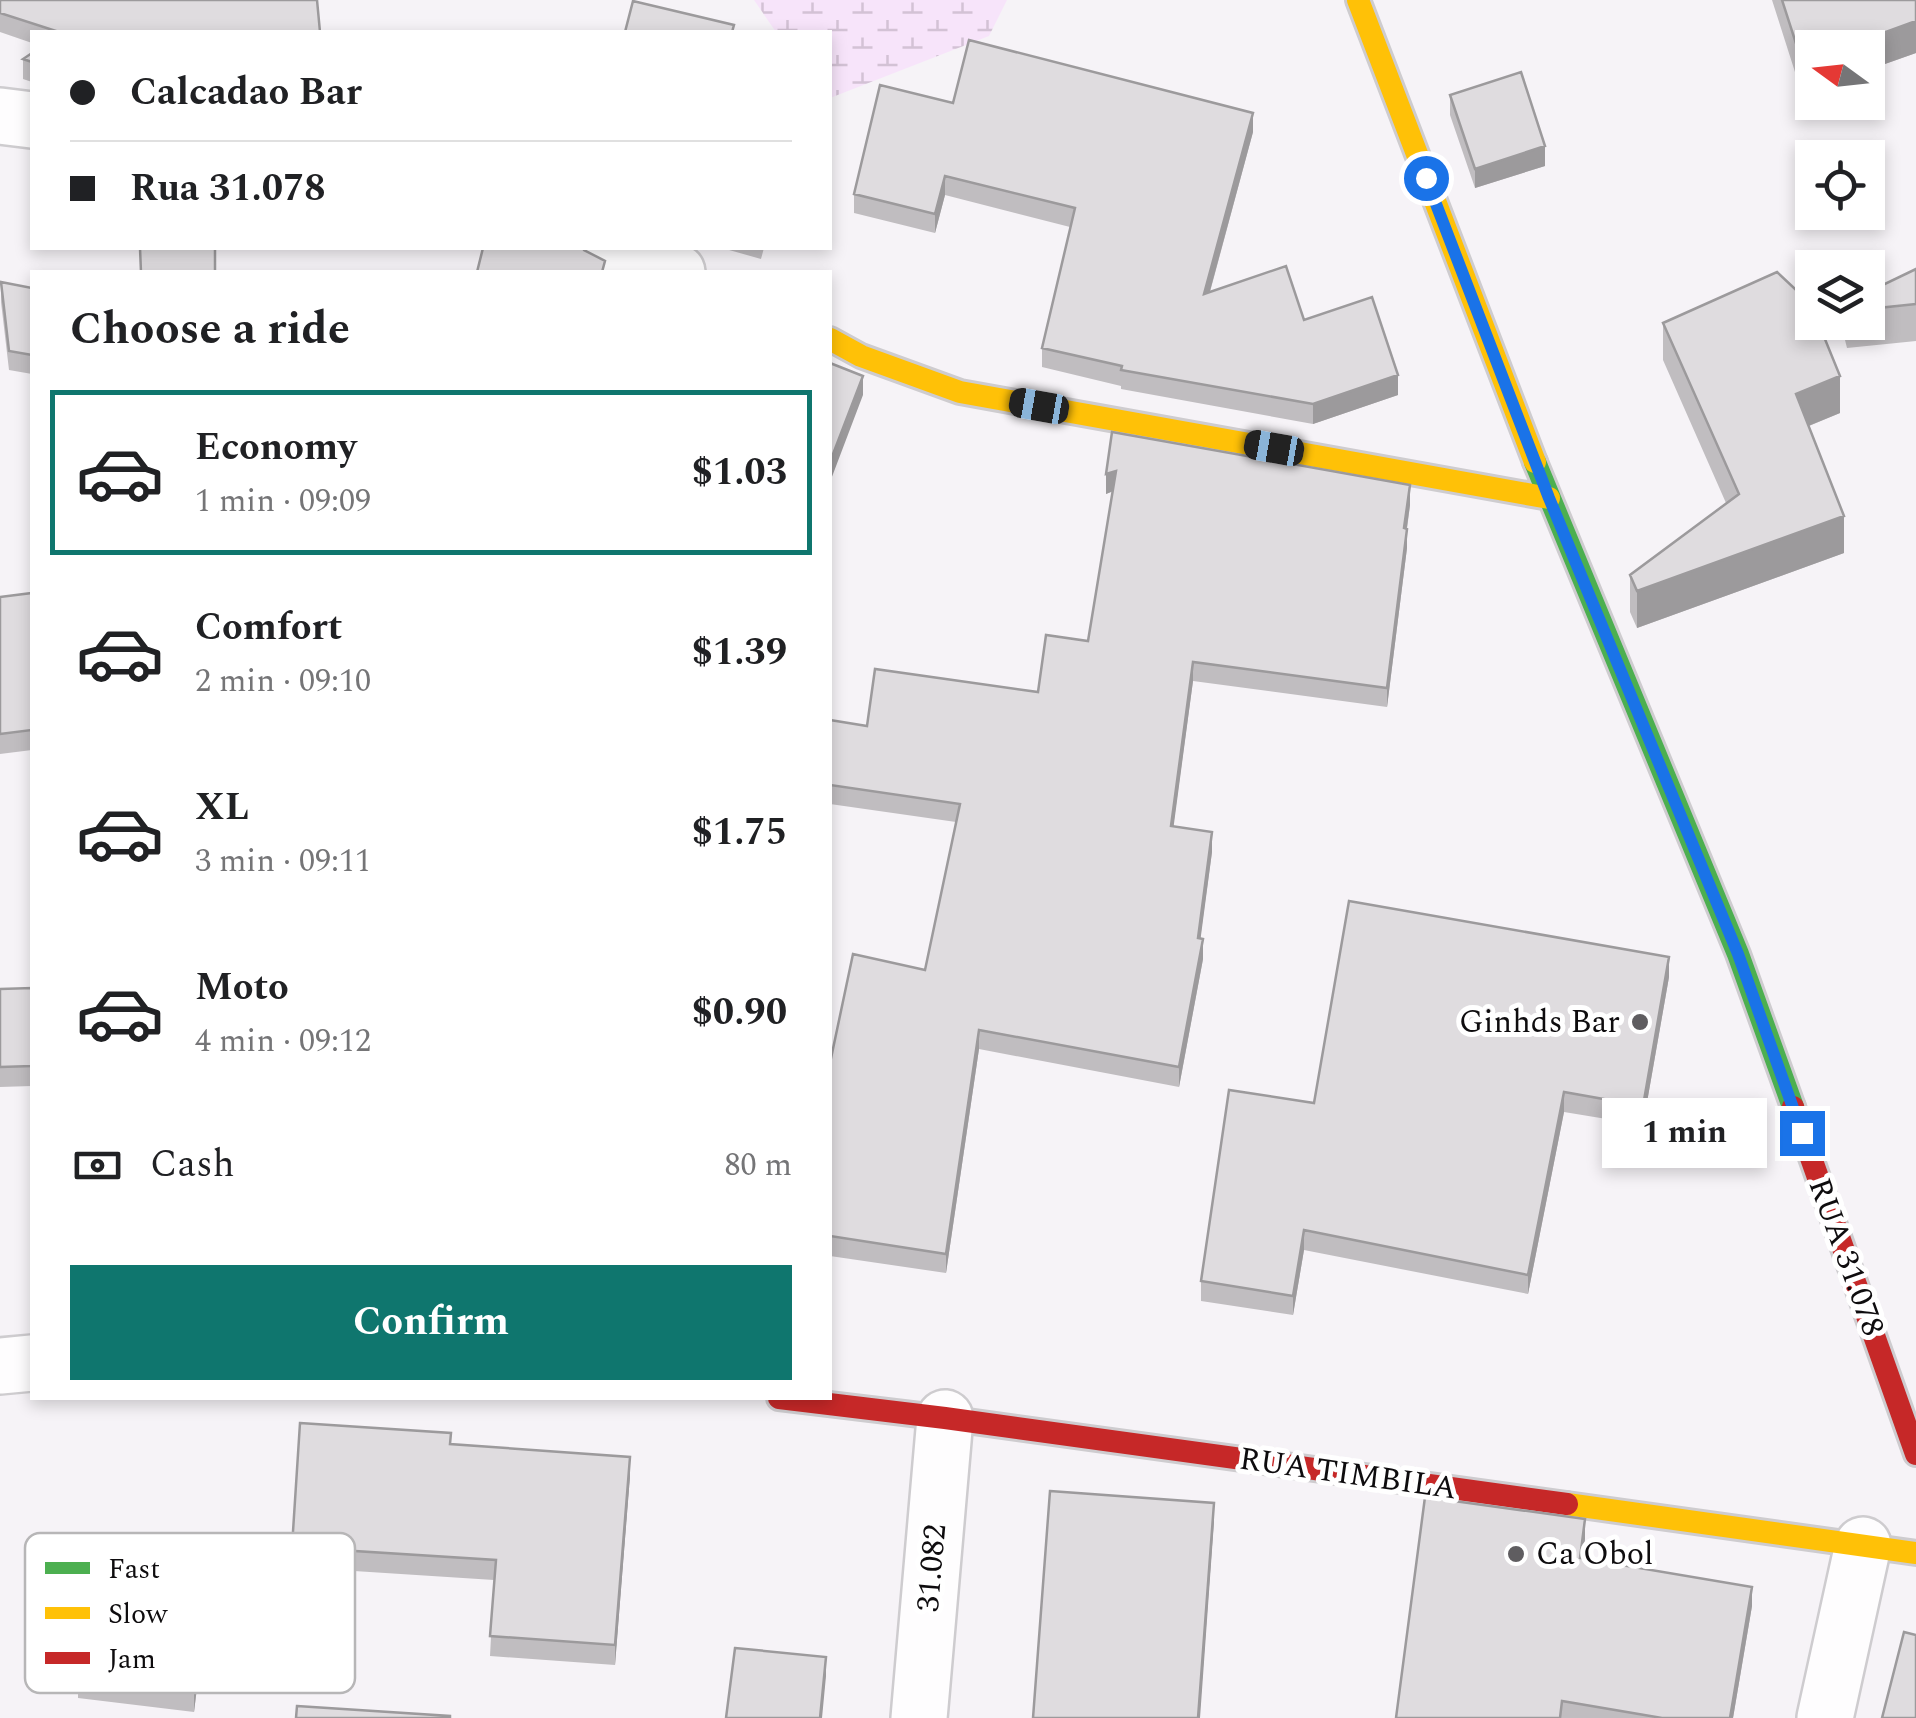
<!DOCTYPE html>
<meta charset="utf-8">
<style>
:root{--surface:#fff;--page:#f6f6f6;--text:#202124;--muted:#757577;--line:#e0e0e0;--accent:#0f766e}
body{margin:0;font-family:Spectral,serif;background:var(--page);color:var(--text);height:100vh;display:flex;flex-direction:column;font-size:38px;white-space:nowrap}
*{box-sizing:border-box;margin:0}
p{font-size:32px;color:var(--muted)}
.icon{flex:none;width:55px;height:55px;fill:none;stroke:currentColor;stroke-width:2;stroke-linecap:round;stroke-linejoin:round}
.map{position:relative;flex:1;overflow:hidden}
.drawer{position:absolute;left:30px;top:270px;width:802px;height:1130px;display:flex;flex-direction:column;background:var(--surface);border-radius:0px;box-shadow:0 5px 15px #0003}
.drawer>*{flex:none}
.guide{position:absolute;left:30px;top:30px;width:802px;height:220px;border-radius:0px;box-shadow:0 5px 15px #0003;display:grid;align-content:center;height:220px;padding:0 40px;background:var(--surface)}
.needle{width:65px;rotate:285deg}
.tools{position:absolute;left:1795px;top:30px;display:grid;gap:20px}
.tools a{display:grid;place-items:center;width:90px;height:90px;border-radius:0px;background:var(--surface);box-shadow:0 5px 15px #0003;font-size:50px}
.end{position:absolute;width:45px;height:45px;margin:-22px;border:12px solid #1a73e8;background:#fff;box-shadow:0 0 0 5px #fff}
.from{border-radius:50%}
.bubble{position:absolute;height:70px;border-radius:0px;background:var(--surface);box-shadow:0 5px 15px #0003;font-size:32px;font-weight:700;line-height:70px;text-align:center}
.car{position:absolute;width:30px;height:60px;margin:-30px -15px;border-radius:12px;box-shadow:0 0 8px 2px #0007;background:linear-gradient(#222 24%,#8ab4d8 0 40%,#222 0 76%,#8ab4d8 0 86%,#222 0)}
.guide b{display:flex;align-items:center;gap:35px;height:95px;font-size:38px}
.guide b+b{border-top:2px solid var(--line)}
.guide i{width:25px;height:25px;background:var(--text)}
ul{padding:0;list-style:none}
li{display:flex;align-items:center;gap:30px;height:165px;margin:0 20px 15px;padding:0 20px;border:5px solid transparent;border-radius:0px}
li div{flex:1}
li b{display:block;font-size:38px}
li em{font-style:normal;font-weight:700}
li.selected{border-color:var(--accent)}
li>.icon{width:90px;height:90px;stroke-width:1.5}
h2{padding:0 40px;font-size:45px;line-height:120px}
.pay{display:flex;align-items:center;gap:25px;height:110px;padding:0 40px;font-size:38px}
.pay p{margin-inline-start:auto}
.action{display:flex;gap:20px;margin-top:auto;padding:20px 40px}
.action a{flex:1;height:115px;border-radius:0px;background:var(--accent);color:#fff;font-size:40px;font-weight:700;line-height:115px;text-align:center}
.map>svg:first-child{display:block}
</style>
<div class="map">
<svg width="1916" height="1718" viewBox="0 0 1916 1718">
<defs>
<pattern id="wetland-marsh" width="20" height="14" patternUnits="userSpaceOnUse" patternTransform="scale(2.5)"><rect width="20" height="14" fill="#f7e4fa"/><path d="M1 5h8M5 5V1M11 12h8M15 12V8" fill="none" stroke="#d3c2d5"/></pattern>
</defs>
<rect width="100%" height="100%" fill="#f6f3f7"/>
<!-- wetland -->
<path fill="url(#wetland-marsh)" d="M 754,0 L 1007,0 L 989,36 L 830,98 L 830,32 L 776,32 Z"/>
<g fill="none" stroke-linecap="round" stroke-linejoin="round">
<!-- street casing -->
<g stroke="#cecccf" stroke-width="60">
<path id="street" d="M 0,116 L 32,120
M 607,248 L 677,272
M 0,1366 L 32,1363
M 919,1718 L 945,1418
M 1825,1718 L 1863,1545"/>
</g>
<!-- fast casing -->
<g stroke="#cecccf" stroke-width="28">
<path id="fast" d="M 1535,462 L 1738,954 L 1793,1107"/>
</g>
<!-- slow casing -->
<g stroke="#cecccf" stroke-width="28">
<path id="slow" d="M 1358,0 L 1535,462
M 830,339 L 861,356 L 960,392 L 1549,498
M 1567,1504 L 1916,1553"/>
</g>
<!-- jam casing -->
<g stroke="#cecccf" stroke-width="28">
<path id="jam" d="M 1793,1107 L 1916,1454
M 779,1398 L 945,1418 L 1567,1504"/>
</g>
<!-- street -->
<use href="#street" stroke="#fefdfe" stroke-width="55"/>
<!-- fast -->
<use href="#fast" stroke="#4caf50" stroke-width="22"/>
<!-- slow -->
<use href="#slow" stroke="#ffc107" stroke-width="22"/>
<!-- jam -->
<use href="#jam" stroke="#c62828" stroke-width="22"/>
</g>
<!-- wall -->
<path fill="#c0bdc0" d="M 0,0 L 320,32 L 32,32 L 32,43 L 0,32 Z
M 1772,0 L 1916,0 L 1916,53 L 1868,70 L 1868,48 L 1802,94 Z
M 32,53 L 32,82 L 23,79 L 23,59 Z
M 1450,95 L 1545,166 L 1475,188 L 1450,115 Z
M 953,103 L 1253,132 L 1210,292 L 1304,320 L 1398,395 L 1313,424 L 1121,389 L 1121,386 L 1042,367 L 1042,348 L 1070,227 L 945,195 L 935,233 L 854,213 L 854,194 Z
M 722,248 L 764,248 L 761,259 Z
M 1916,269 L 1916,341 L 1847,348 L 1845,340 L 1845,322 L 1868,322 L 1868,292 Z
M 1,282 L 32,288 L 32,374 L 9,370 L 1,302 Z
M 1663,323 L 1840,413 L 1809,426 L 1844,553 L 1637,628 L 1630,612 L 1630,575 L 1726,503 L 1663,360 Z
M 1106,474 L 1410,505 L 1407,529 L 1407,548 L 1387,707 L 1193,681 L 1173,827 L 1212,852 L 1200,939 L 1203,959 L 1179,1087 L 979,1049 L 946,1273 L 830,1256 L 830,1063 L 925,970 L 956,822 L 830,804 L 830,720 L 867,726 L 1038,692 L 1088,641 L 1113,491 L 1106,494 Z
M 30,519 L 32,519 L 32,561 L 30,539 Z
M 32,593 L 32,750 L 0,754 L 0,597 Z
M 1669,977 L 1643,1125 L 1564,1112 L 1528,1294 L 1304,1250 L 1293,1315 L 1201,1301 L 1201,1281 L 1314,1103 Z
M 32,988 L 32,1086 L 0,1087 L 0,989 Z
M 630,1476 L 615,1665 L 490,1656 L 494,1580 L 292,1567 L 292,1547 Z
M 1585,1539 L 1583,1558 L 1752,1606 L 1733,1718 L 1396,1718 Z
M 210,1582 L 194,1712 L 78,1698 L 78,1679 Z"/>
<!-- shaded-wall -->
<path fill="#9c9a9c" d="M 1916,21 L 1916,53 L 1868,70 L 1868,48 L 1842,48 Z
M 1812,58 L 1812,90 L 1802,94 L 1802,62 Z
M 1253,113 L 1253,132 L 1204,313 L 1204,294 Z
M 1545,146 L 1545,166 L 1475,188 L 1475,169 Z
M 945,176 L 945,195 L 935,233 L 935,214 Z
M 1398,375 L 1398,395 L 1313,424 L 1313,404 Z
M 863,376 L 863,395 L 830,482 L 830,462 Z
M 1840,376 L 1840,413 L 1796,431 L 1796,394 Z
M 1116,471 L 1116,490 L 1106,494 L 1106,474 Z
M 1410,485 L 1410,505 L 1404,548 L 1404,528 Z
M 1844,516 L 1844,553 L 1637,628 L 1637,591 Z
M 1407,529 L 1407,548 L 1387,707 L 1387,688 Z
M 1193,662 L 1193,681 L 1171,846 L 1171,826 Z
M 1212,832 L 1212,852 L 1198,958 L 1198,938 Z
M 1203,939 L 1203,959 L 1179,1087 L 1179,1067 Z
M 1669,957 L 1669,977 L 1643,1125 L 1643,1106 Z
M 979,1030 L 979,1049 L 946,1273 L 946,1254 Z
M 1564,1092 L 1564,1112 L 1528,1294 L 1528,1275 Z
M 1304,1230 L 1304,1250 L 1293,1315 L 1293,1296 Z
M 630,1457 L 630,1476 L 615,1665 L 615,1645 Z
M 1214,1503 L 1214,1522 L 1200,1718 L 1198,1718 Z
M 1585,1519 L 1585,1539 L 1580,1577 L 1580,1558 Z
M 210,1562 L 210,1582 L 194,1712 L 194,1693 Z
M 1752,1587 L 1752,1606 L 1733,1718 L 1730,1718 Z
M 826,1657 L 826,1676 L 822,1718 L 820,1718 Z"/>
<!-- building -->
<path fill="#dfdcdf" stroke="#9c9a9c" stroke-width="2.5" d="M 0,0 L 317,0 L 320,32 L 59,32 L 0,13 Z
M 1782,0 L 1916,0 L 1916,21 L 1842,48 L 1812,48 L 1812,58 L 1802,62 Z
M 633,1 L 734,25 L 732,32 L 625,32 Z
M 969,40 L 1253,113 L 1204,294 L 1286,266 L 1304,320 L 1372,297 L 1398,375 L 1313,404 L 1121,370 L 1122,366 L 1042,348 L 1075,208 L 945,176 L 935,214 L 854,194 L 880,85 L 953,103 Z
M 32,53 L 32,62 L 23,59 Z
M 1521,72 L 1545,146 L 1475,169 L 1450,95 Z
M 140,248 L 215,248 L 215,272 L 141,272 Z
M 483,248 L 583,248 L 584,250 L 605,261 L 602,272 L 477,272 Z
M 1916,269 L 1916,304 L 1868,309 L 1868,292 Z
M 1777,272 L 1810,303 L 1812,308 L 1812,322 L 1818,322 L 1840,376 L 1796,394 L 1844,516 L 1637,591 L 1630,575 L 1739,494 L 1663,323 Z
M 1,282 L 32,288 L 32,355 L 9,351 Z
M 830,363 L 863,376 L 830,462 Z
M 1112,432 L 1410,485 L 1404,528 L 1407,529 L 1387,688 L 1193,662 L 1171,826 L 1212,832 L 1198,938 L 1203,939 L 1179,1067 L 979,1030 L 946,1254 L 830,1236 L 830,1063 L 853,954 L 925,970 L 960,804 L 830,785 L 830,720 L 867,726 L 875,669 L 1038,692 L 1046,635 L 1088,641 L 1116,471 L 1106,474 Z
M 32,593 L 32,730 L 0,734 L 0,597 Z
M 1349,901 L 1669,957 L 1643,1106 L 1564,1092 L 1528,1275 L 1304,1230 L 1293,1296 L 1201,1281 L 1229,1090 L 1314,1103 Z
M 32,988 L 32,1066 L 0,1067 L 0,989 Z
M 300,1423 L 451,1433 L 450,1444 L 630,1457 L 615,1645 L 490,1636 L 496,1560 L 292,1547 Z
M 1050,1491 L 1214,1503 L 1198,1718 L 1033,1718 Z
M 1425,1497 L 1585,1519 L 1580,1558 L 1752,1587 L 1730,1718 L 1662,1718 L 1562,1701 L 1560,1718 L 1396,1718 Z
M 1904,1632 L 1916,1635 L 1916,1718 L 1882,1718 Z
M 735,1648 L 826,1657 L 820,1718 L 726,1718 Z
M 297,1706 L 450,1716 L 450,1718 L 296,1718 Z"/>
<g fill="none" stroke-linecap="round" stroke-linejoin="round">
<!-- route -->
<path stroke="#1a73e8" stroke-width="12" d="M 1426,178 L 1549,498 L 1738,954 L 1802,1133"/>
</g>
<!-- markers -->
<g fill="#5f5d60" stroke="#fff" stroke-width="4">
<circle cx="1640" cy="1022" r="10"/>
<circle cx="1516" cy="1554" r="10"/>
</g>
<g text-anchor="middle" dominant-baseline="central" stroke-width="10" stroke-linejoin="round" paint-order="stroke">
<!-- poi labels -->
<g font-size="32" fill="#0e0c0e" stroke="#fff" text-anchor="end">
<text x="1620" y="1022">Ginhds Bar</text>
<text x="1536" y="1554" text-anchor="start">Ca Obol</text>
</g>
<!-- street labels -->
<g font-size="32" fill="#0e0c0e" stroke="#fff">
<text transform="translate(1846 1257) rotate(70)">RUA 31.078</text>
<text transform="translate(1348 1474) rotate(8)">RUA TIMBILA</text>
<text transform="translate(932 1568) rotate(-85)">31.082</text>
</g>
</g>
<!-- legend -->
<rect x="25" y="1533" width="330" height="160" rx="15" fill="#fff" stroke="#b7b6b7" stroke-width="2.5"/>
<rect x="45" y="1562" width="45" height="12" fill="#4caf50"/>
<rect x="45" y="1607" width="45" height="12" fill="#ffc107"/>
<rect x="45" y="1652" width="45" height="12" fill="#c62828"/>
<g font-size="28" fill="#0e0c0e">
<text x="108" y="1578">Fast</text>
<text x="108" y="1623">Slow</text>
<text x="108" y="1668">Jam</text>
</g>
</svg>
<div class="tools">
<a><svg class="needle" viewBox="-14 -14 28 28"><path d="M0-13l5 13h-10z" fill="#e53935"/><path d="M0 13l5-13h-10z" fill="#757577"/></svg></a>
<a><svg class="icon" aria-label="locate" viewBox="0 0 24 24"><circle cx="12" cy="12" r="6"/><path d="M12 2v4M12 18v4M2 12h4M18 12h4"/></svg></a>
<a><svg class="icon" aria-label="layers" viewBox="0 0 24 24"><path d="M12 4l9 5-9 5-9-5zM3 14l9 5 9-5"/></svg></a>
</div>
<i class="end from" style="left:1426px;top:178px"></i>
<i class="end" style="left:1802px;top:1133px"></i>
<div class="bubble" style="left:1602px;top:1098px;width:165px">1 min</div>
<i class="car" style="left:1039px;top:406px;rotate:280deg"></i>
<i class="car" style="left:1274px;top:448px;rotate:280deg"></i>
<div class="guide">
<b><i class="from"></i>Calcadao Bar</b>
<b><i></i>Rua 31.078</b>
</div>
<section class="drawer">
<h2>Choose a ride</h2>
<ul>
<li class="selected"><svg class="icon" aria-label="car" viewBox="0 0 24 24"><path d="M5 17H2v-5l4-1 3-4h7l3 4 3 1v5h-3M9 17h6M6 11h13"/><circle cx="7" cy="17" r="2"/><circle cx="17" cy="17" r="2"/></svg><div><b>Economy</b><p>1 min · 09:09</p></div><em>$1.03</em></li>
<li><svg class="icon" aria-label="car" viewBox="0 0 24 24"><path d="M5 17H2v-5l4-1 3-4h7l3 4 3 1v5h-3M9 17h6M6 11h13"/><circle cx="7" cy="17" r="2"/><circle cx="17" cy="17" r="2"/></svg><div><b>Comfort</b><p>2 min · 09:10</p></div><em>$1.39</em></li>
<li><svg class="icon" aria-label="car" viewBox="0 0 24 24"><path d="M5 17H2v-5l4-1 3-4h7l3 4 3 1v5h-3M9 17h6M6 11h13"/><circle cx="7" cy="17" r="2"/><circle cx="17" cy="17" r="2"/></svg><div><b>XL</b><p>3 min · 09:11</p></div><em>$1.75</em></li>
<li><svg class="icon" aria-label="car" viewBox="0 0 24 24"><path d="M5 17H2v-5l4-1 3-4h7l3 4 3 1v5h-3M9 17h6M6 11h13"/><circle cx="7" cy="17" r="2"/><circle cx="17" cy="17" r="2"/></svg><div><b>Moto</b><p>4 min · 09:12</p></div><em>$0.90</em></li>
</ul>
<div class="pay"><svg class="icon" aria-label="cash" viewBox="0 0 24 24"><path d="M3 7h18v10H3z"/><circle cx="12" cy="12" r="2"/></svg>Cash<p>80 m</p></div>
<div class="action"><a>Confirm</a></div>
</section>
</div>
